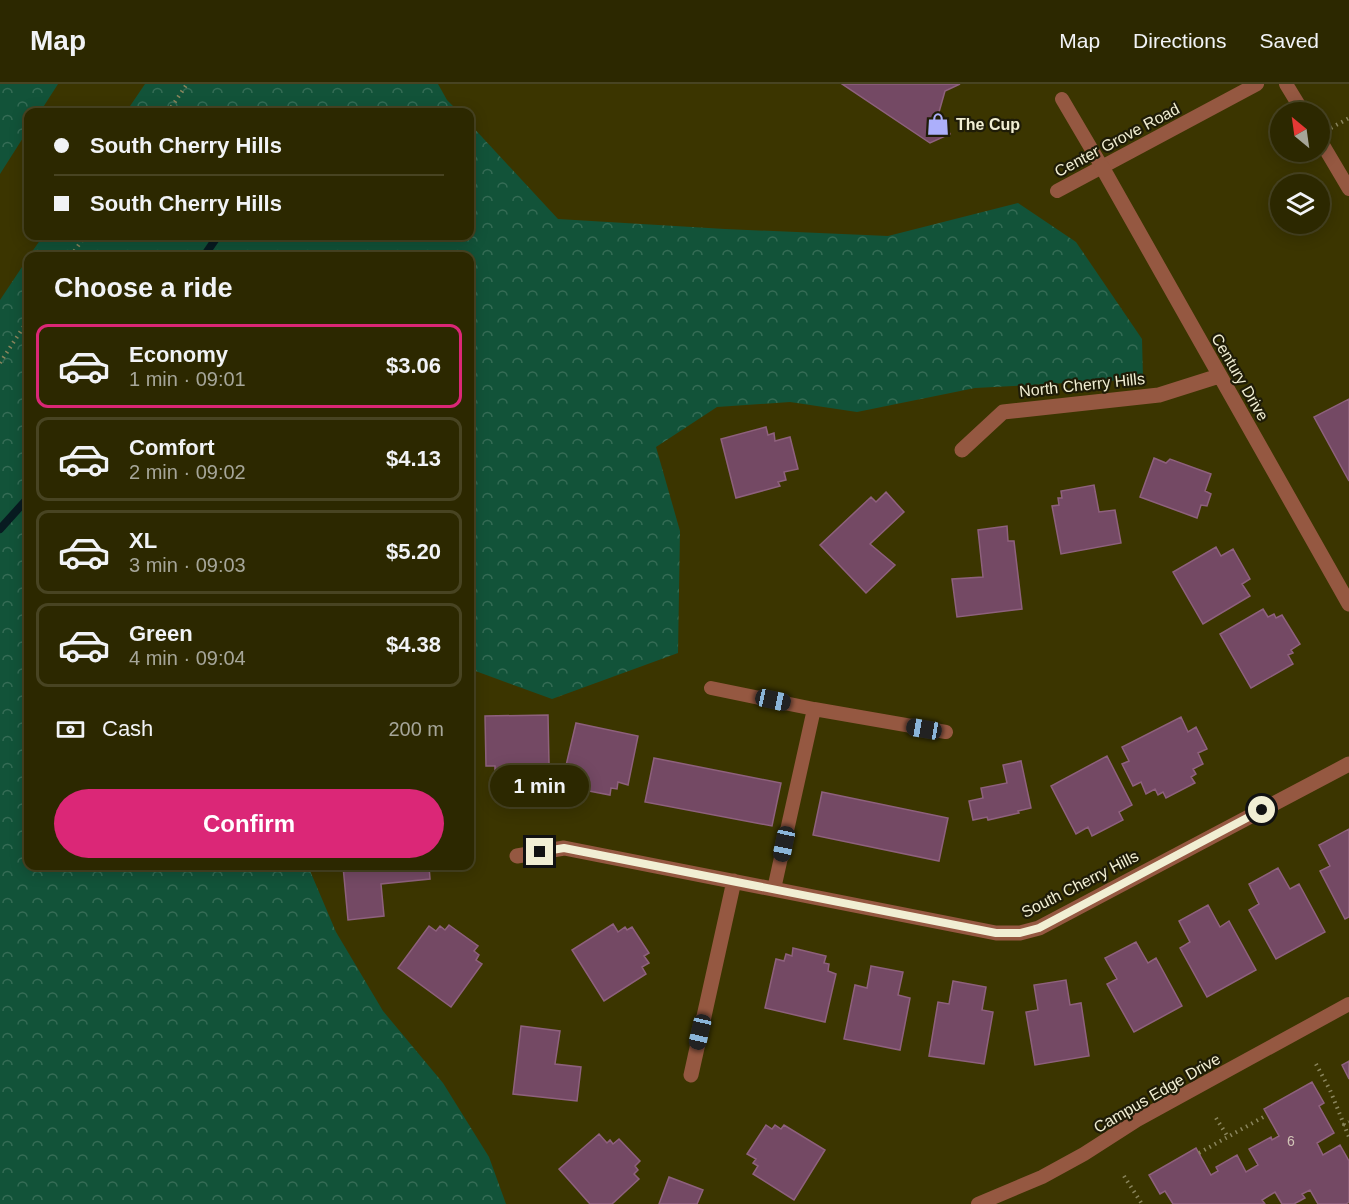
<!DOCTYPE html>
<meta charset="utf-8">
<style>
:root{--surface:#2c2800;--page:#38340f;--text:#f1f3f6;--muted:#a6a699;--line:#484422;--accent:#db2777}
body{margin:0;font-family:Arial,sans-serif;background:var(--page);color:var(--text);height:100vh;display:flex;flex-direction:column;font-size:22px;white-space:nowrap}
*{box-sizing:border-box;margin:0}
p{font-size:20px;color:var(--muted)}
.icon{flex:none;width:33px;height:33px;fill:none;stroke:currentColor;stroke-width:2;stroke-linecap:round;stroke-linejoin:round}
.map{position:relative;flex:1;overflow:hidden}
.details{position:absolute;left:24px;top:168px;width:450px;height:618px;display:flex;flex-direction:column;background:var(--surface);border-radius:12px;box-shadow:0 3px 15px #0003,0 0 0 2px var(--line)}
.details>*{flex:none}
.guide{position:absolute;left:24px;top:24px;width:450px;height:132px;border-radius:12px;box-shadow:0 3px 15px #0003,0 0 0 2px var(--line);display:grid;align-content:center;height:132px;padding:0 30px;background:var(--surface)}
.needle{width:39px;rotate:331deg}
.controls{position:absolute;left:1270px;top:18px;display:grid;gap:12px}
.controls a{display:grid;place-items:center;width:60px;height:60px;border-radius:50%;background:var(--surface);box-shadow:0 3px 15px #0003,0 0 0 2px var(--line);font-size:30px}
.end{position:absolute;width:27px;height:27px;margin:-14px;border:8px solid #f1eed3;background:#111;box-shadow:0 0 0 3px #111}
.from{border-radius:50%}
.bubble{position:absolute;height:42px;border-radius:21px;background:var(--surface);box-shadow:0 3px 15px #0003,0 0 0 2px var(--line);font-size:20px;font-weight:700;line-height:42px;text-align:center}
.car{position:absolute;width:18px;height:36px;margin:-18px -9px;border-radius:8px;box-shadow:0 0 4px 2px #0007;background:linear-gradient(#222 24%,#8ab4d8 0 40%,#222 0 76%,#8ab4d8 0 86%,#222 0)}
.guide b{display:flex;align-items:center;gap:21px;height:57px;font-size:22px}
.guide b+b{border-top:2px solid var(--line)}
.guide i{width:15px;height:15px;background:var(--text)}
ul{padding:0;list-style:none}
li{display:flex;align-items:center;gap:18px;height:84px;margin:0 12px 9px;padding:0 18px;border:3px solid var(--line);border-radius:12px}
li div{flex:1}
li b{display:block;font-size:22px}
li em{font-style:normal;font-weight:700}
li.on{border-color:var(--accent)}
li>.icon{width:54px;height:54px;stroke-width:1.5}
h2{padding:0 30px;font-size:27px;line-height:72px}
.pay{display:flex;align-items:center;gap:15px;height:66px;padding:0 30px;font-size:22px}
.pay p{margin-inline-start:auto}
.cta{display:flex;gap:12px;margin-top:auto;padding:12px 30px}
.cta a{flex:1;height:69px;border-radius:36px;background:var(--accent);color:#fff;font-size:24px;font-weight:700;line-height:69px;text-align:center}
header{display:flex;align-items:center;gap:36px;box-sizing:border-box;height:84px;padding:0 30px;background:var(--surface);border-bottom:2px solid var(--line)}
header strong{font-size:28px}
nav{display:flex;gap:33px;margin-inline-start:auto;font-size:21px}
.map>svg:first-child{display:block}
</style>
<header>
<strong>Map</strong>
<nav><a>Map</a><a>Directions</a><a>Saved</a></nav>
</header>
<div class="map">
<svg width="1349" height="1120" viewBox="0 0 1349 1120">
<defs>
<pattern id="forest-crowns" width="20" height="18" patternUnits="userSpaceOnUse" patternTransform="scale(1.5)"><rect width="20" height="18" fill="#125339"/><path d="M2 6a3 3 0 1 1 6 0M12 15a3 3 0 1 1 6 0" fill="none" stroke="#356c55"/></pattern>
</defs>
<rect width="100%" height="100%" fill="#3b3500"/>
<!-- forest -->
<path fill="url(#forest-crowns)" d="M 0,0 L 58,0 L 40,28 L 28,28 L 28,46 L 0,90 Z
M 145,0 L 438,0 L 447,16 L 459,28 L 126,28 Z
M 470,40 L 558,135 L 725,145 L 888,152 L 1018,119 L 1076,158 L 1142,255 L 1143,295 L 975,304 L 857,328 L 790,318 L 717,323 L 656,363 L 680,447 L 678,569 L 552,615 L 470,585 L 470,172 L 29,172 L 43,152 L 470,152 Z
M 28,174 L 28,782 L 308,782 L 336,848 L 383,927 L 443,999 L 489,1073 L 506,1120 L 0,1120 L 0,216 Z"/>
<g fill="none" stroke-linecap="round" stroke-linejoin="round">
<!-- stream -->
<path stroke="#081b21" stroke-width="8" d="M 204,172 L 215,156
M 0,445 L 28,414"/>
</g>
<!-- building -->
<path fill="#744964" stroke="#8e617d" stroke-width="1.5" d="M 842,0 L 960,0 L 945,7 L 939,28 L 950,50 L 930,59 Z
M 1349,315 L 1349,397 L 1314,333 Z
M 766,343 L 768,351 L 774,349 L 775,357 L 790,353 L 798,385 L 784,388 L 786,396 L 778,398 L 780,402 L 736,414 L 721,355 Z
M 1154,374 L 1166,379 L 1170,375 L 1211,390 L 1205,407 L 1211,410 L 1207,422 L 1201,421 L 1197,434 L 1140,413 Z
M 1094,401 L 1099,428 L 1115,426 L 1121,459 L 1061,470 L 1052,422 L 1059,421 L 1058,414 L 1062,414 L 1061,407 Z
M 886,408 L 904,428 L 870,460 L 895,481 L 866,509 L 820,461 L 871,413 L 876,418 Z
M 1007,442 L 1008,457 L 1014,457 L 1022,525 L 957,533 L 952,495 L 983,493 L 978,446 Z
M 1216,463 L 1221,472 L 1233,465 L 1250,495 L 1242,500 L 1250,512 L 1203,540 L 1173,488 Z
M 1263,525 L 1268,533 L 1274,530 L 1276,534 L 1282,531 L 1300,560 L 1291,566 L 1293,569 L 1288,571 L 1293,580 L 1251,604 L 1220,550 Z
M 548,631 L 549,680 L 539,680 L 539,689 L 535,689 L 535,696 L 501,697 L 501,688 L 495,689 L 495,682 L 486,682 L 485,632 Z
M 1181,633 L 1188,648 L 1196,643 L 1207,665 L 1198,669 L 1203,680 L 1193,685 L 1196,690 L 1191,693 L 1195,699 L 1166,714 L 1163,708 L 1158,711 L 1155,705 L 1146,710 L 1141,698 L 1133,702 L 1122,680 L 1129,677 L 1122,663 Z
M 576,639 L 638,652 L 628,701 L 618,698 L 617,705 L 611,704 L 610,711 L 578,705 L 579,699 L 572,698 L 574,693 L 564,690 Z
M 1107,672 L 1132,721 L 1119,728 L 1123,736 L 1092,752 L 1088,743 L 1076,750 L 1051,702 Z
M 654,674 L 781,699 L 772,742 L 645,718 Z
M 1021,677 L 1031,724 L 1018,727 L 1019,729 L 988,736 L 987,733 L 973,736 L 969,717 L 983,714 L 981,704 L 1007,699 L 1003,681 Z
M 822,708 L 948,734 L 939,777 L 813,751 Z
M 1349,745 L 1349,833 L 1345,835 L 1320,787 L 1330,782 L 1319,761 Z
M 343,782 L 429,782 L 430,795 L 381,800 L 384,832 L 348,836 Z
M 1278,784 L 1290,805 L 1299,800 L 1325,848 L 1276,875 L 1249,826 L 1259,820 L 1249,800 Z
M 1208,821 L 1220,843 L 1229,837 L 1256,886 L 1207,913 L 1180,864 L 1190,858 L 1179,837 Z
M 613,840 L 618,848 L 625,843 L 627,846 L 632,843 L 649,869 L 644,872 L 649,879 L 642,883 L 646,890 L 604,917 L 572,866 Z
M 449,841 L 478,862 L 474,867 L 479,871 L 476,876 L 482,880 L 451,923 L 398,884 L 429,842 L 436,847 L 440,842 L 445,846 Z
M 1136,858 L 1148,879 L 1156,874 L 1182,922 L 1134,948 L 1107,900 L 1117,895 L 1105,874 Z
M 793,864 L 826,872 L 824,879 L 829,880 L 828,887 L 836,890 L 825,938 L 765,924 L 776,875 L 784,877 L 786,870 L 792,872 Z
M 871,882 L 903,888 L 898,911 L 910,914 L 900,966 L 844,955 L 855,901 L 867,904 Z
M 1066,896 L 1070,921 L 1081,919 L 1089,972 L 1035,981 L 1026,928 L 1038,926 L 1034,901 Z
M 953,897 L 986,903 L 982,926 L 993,928 L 984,980 L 929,972 L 938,918 L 949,920 Z
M 521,942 L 560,947 L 555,980 L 581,983 L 577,1017 L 513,1010 Z
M 1349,977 L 1349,995 L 1342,981 Z
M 1312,998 L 1324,1019 L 1319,1022 L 1334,1049 L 1317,1059 L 1323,1071 L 1340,1061 L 1349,1077 L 1349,1118 L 1346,1120 L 1318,1120 L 1310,1106 L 1302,1110 L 1305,1114 L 1294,1120 L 1282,1120 L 1275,1108 L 1262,1116 L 1265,1120 L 1173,1120 L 1165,1107 L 1160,1110 L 1149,1091 L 1196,1064 L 1211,1091 L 1218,1087 L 1216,1083 L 1237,1071 L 1246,1088 L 1258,1081 L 1249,1065 L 1271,1053 L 1272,1056 L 1279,1052 L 1264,1025 Z
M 766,1041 L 772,1045 L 775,1041 L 781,1045 L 784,1041 L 825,1066 L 794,1116 L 753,1090 L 758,1082 L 753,1079 L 756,1075 L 747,1070 Z
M 599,1050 L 607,1059 L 610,1056 L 613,1060 L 619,1055 L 640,1077 L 635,1082 L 638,1086 L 634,1090 L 639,1095 L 612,1120 L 590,1120 L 559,1085 Z
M 669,1093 L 703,1106 L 697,1120 L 659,1120 Z"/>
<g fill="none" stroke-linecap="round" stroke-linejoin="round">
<!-- path -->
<path stroke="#8a855c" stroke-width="4" stroke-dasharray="1.5 4.5" stroke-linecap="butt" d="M 168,28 L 187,0
M 1331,44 L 1349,34
M 71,172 L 85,152
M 0,279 L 28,236
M 1316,980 L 1330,1006 L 1349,1053
M 1216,1034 L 1228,1053
M 1343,1041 L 1349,1038
M 1199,1069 L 1267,1031
M 1124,1092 L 1142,1120"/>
<!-- lane -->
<path stroke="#955841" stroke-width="14" d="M 1286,0 L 1303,28
M 1062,15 L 1102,83
M 1320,56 L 1349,105
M 1057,107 L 1257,0
M 711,604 L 814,625 L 946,648
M 774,805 L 814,625
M 978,1120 L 1042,1093 L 1084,1070 L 1137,1036 L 1349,920"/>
<!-- street -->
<path stroke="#955841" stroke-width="15" d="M 1102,83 L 1349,520
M 962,366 L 1003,328 L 1159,311 L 1219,292
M 517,772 L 564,764 L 996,849 L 1020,849 L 1039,844 L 1349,680
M 691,991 L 734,797"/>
</g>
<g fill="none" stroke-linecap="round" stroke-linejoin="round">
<!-- route -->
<path stroke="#f1eed3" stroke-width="8" d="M 540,768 L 564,764 L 996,849 L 1020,849 L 1039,844 L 1262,726"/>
</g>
<!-- icons -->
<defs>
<g id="shop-bare" transform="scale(1.8)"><path d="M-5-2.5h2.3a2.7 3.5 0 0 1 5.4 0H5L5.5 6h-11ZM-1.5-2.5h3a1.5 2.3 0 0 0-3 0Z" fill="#acaffb" stroke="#1f1c07" stroke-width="2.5" paint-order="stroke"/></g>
</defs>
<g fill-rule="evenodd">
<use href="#shop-bare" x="938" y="40"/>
</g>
<g text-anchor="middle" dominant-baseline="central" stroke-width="4.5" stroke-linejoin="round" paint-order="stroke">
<!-- number labels -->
<g font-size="14" fill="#d2c5b7">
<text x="1291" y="1057">6</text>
</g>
<!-- poi labels -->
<g font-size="16" font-weight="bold" fill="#f1eed3" stroke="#1f1c07" text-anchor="start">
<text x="956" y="40">The Cup</text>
</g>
<!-- street labels -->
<g font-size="16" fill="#f1eed3" stroke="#1f1c07">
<text transform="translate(1117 56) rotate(-28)">Center Grove Road</text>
<text transform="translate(1240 293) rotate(60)">Century Drive</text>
<text transform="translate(1082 301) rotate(-6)">North Cherry Hills</text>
<text transform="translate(1080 800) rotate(-27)">South Cherry Hills</text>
<text transform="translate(1157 1009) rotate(-30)">Campus Edge Drive</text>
</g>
</g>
</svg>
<div class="controls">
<a><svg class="needle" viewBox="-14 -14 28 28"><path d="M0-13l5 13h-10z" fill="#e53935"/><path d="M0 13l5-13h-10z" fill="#a6a699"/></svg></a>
<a><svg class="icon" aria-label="layers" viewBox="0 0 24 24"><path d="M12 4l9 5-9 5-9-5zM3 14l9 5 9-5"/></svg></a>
</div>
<i class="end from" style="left:1262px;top:726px"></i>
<i class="end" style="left:540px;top:768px"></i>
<div class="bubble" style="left:490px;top:681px;width:99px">1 min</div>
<i class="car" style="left:773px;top:616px;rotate:102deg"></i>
<i class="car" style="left:924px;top:645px;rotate:280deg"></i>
<i class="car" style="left:784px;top:760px;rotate:192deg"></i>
<i class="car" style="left:700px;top:948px;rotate:193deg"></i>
<div class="guide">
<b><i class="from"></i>South Cherry Hills</b>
<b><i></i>South Cherry Hills</b>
</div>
<section class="details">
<h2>Choose a ride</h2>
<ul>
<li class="on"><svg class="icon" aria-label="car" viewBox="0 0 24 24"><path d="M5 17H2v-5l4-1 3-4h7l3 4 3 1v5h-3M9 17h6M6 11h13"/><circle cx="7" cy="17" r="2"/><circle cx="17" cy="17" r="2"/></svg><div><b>Economy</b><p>1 min · 09:01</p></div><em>$3.06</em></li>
<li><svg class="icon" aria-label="car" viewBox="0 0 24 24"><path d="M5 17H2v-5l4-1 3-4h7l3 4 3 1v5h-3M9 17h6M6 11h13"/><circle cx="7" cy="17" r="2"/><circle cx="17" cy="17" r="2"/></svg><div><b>Comfort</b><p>2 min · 09:02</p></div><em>$4.13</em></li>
<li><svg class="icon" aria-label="car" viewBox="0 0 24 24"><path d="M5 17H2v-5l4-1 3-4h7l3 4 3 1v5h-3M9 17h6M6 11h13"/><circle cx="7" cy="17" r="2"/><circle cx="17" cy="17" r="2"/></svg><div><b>XL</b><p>3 min · 09:03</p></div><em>$5.20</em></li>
<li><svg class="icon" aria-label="car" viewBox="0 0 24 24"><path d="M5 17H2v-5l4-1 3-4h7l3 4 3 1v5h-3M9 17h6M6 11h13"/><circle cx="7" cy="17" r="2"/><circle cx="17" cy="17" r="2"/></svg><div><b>Green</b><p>4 min · 09:04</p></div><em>$4.38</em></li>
</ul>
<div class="pay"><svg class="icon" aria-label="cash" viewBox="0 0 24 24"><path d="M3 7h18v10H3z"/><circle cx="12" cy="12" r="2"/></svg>Cash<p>200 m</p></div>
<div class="cta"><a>Confirm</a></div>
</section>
</div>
